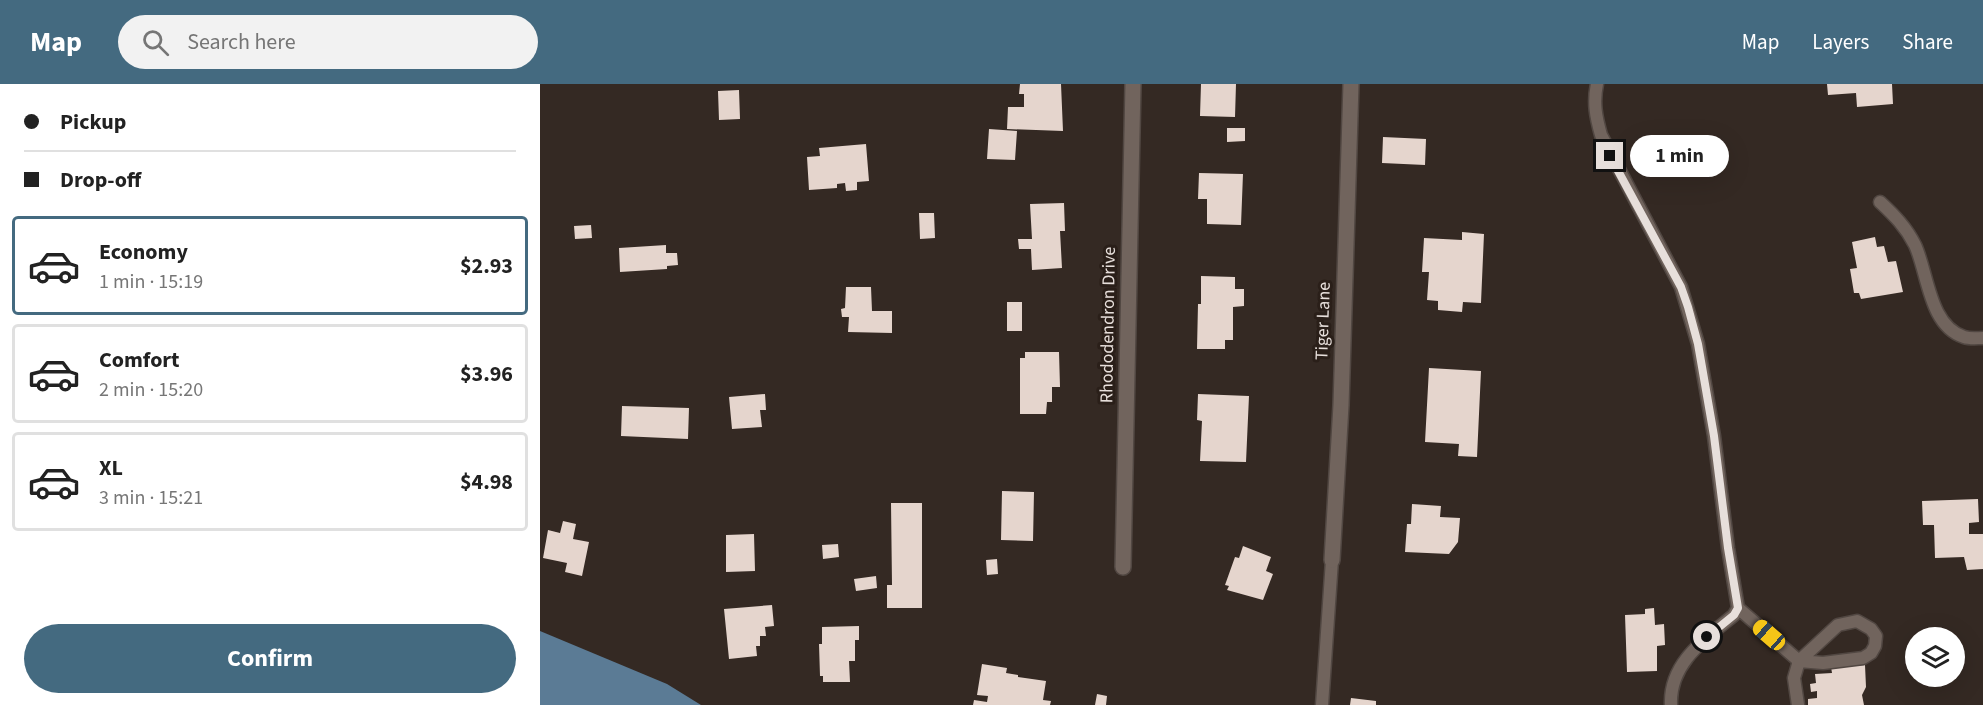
<!DOCTYPE html>
<meta charset="utf-8">
<style>
:root{--surface:#fff;--page:#f2f2f2;--text:#222;--muted:#767676;--line:#e0e0e0;--accent:#446a80}
body{margin:0;font-family:"Source Sans 3",sans-serif;background:var(--page);color:var(--text);height:100vh;display:flex;flex-direction:column;font-size:22px;white-space:nowrap}
*{box-sizing:border-box;margin:0}
p{font-size:20px;color:var(--muted)}
.icon{flex:none;width:33px;height:33px;fill:none;stroke:currentColor;stroke-width:2;stroke-linecap:round;stroke-linejoin:round}
.map{position:relative;flex:1;overflow:hidden}
.panel{display:flex;flex-direction:column;background:var(--surface);width:540px}
.panel>*{flex:none}
.guide{display:grid;align-content:center;height:132px;padding:0 24px;background:var(--surface)}
.fabs{position:absolute;left:1365px;top:543px;display:grid;gap:12px}
.fabs a{display:grid;place-items:center;width:60px;height:60px;border-radius:50%;background:var(--surface);box-shadow:0 6px 24px #0002;font-size:30px}
.end{position:absolute;width:27px;height:27px;margin:-14px;border:8px solid #e7dfdb;background:#111;box-shadow:0 0 0 3px #111}
.from{border-radius:50%}
.bubble{position:absolute;height:42px;border-radius:21px;background:var(--surface);box-shadow:0 6px 24px #0002;font-size:20px;font-weight:700;line-height:42px;text-align:center}
.car{position:absolute;width:18px;height:36px;margin:-18px -9px;border-radius:8px;box-shadow:0 0 4px 2px #0007;background:linear-gradient(#f5c518 24%,#345 0 40%,#f5c518 0 76%,#345 0 86%,#f5c518 0)}
.guide b{display:flex;align-items:center;gap:21px;height:57px;font-size:22px}
.guide b+b{border-top:2px solid var(--line)}
.guide i{width:15px;height:15px;background:var(--text)}
ul{padding:0;list-style:none}
li{display:flex;align-items:center;gap:18px;height:99px;margin:0 12px 9px;padding:0 12px;border:3px solid var(--line);border-radius:6px}
li div{flex:1}
li b{display:block;font-size:22px}
li em{font-style:normal;font-weight:700}
li.current{border-color:var(--accent)}
li>.icon{width:54px;height:54px;stroke-width:1.5}
.action{display:flex;gap:12px;margin-top:auto;padding:12px 24px}
.action a{flex:1;height:69px;border-radius:36px;background:var(--accent);color:#fff;font-size:24px;font-weight:700;line-height:69px;text-align:center}
header{display:flex;align-items:center;gap:36px;box-sizing:border-box;height:84px;padding:0 30px;background:var(--accent);color:#fff}
header strong{font-size:28px}
nav{display:flex;gap:33px;margin-inline-start:auto;font-size:21px}
.search{width:420px;height:54px;background:var(--page);display:flex;align-items:center;gap:15px;box-sizing:border-box;padding:0 21px;border-radius:33px;color:var(--muted);font-size:22px}
main{display:flex;flex:1;min-height:0}
.map>svg:first-child{display:block}
</style>
<header>
<strong>Map</strong>
<div class="search"><svg class="icon" aria-label="search" viewBox="0 0 24 24"><circle cx="10" cy="10" r="6"/><path d="M15 15l6 6"/></svg>Search here</div>
<nav><a>Map</a><a>Layers</a><a>Share</a></nav>
</header>
<main>
<section class="panel">
<div class="guide">
<b><i class="from"></i>Pickup</b>
<b><i></i>Drop-off</b>
</div>
<ul>
<li class="current"><svg class="icon" aria-label="car" viewBox="0 0 24 24"><path d="M5 17H2v-5l4-1 3-4h7l3 4 3 1v5h-3M9 17h6M6 11h13"/><circle cx="7" cy="17" r="2"/><circle cx="17" cy="17" r="2"/></svg><div><b>Economy</b><p>1 min · 15:19</p></div><em>$2.93</em></li>
<li><svg class="icon" aria-label="car" viewBox="0 0 24 24"><path d="M5 17H2v-5l4-1 3-4h7l3 4 3 1v5h-3M9 17h6M6 11h13"/><circle cx="7" cy="17" r="2"/><circle cx="17" cy="17" r="2"/></svg><div><b>Comfort</b><p>2 min · 15:20</p></div><em>$3.96</em></li>
<li><svg class="icon" aria-label="car" viewBox="0 0 24 24"><path d="M5 17H2v-5l4-1 3-4h7l3 4 3 1v5h-3M9 17h6M6 11h13"/><circle cx="7" cy="17" r="2"/><circle cx="17" cy="17" r="2"/></svg><div><b>XL</b><p>3 min · 15:21</p></div><em>$4.98</em></li>
</ul>
<div class="action"><a>Confirm</a></div>
</section>
<div class="map">
<svg width="1443" height="621" viewBox="0 0 1443 621">
<rect width="100%" height="100%" fill="#342923"/>
<!-- water -->
<path fill="#5b7b95" d="M 0,547 L 127,600 L 161,621 L 0,621 Z"/>
<!-- building -->
<path fill="#e5d5cd" d="M 480,0 L 521,0 L 523,47 L 467,45 L 468,23 L 484,23 L 484,10 L 479,10 Z
M 661,0 L 696,0 L 695,33 L 660,32 Z
M 1287,0 L 1352,0 L 1353,20 L 1317,23 L 1316,9 L 1288,11 Z
M 199,6 L 200,35 L 179,36 L 178,7 Z
M 687,44 L 705,44 L 705,57 L 687,58 Z
M 449,45 L 477,47 L 475,76 L 447,75 Z
M 843,53 L 886,55 L 885,81 L 842,79 Z
M 326,60 L 329,97 L 317,98 L 317,106 L 306,107 L 305,99 L 297,100 L 297,104 L 269,106 L 267,73 L 280,72 L 279,64 Z
M 659,89 L 703,90 L 701,141 L 667,140 L 667,115 L 658,115 Z
M 524,119 L 525,147 L 520,147 L 522,184 L 492,186 L 491,165 L 479,165 L 478,155 L 492,155 L 490,120 Z
M 379,129 L 394,129 L 395,154 L 380,155 Z
M 51,141 L 52,154 L 35,155 L 34,142 Z
M 922,148 L 944,150 L 941,219 L 923,218 L 922,228 L 898,226 L 898,217 L 887,216 L 889,188 L 882,188 L 884,154 L 922,156 Z
M 1335,153 L 1337,163 L 1344,162 L 1348,178 L 1356,177 L 1363,208 L 1321,215 L 1319,209 L 1314,209 L 1310,185 L 1317,184 L 1312,158 Z
M 126,161 L 126,169 L 137,169 L 138,181 L 127,182 L 127,185 L 80,188 L 79,164 Z
M 661,192 L 695,193 L 695,205 L 704,205 L 704,222 L 693,223 L 693,256 L 685,256 L 685,265 L 657,265 L 658,220 L 661,220 Z
M 306,203 L 331,203 L 332,227 L 352,227 L 352,249 L 308,248 L 309,233 L 302,233 L 301,225 L 305,224 Z
M 467,218 L 482,218 L 482,247 L 467,247 Z
M 485,268 L 519,268 L 520,303 L 512,303 L 512,318 L 507,318 L 506,330 L 480,330 L 480,274 L 485,274 Z
M 889,284 L 941,287 L 937,373 L 918,372 L 919,360 L 885,358 Z
M 225,310 L 226,326 L 220,326 L 222,343 L 192,345 L 189,313 Z
M 658,310 L 709,312 L 706,378 L 660,377 L 662,337 L 657,336 Z
M 82,322 L 149,324 L 148,355 L 81,352 Z
M 462,407 L 494,408 L 493,457 L 461,456 Z
M 1438,415 L 1439,438 L 1429,439 L 1429,450 L 1443,450 L 1443,485 L 1427,486 L 1424,473 L 1395,474 L 1394,441 L 1383,441 L 1382,417 Z
M 351,419 L 382,419 L 382,524 L 347,524 L 347,501 L 352,501 Z
M 872,420 L 901,422 L 900,433 L 920,434 L 918,458 L 909,470 L 865,468 L 867,440 L 871,440 Z
M 23,437 L 36,440 L 33,455 L 49,458 L 42,492 L 25,488 L 27,479 L 3,474 L 8,446 L 20,449 Z
M 214,450 L 215,487 L 186,488 L 186,451 Z
M 298,460 L 299,473 L 283,475 L 282,461 Z
M 703,462 L 731,473 L 726,487 L 733,490 L 723,516 L 687,506 L 689,502 L 685,501 L 695,473 L 699,474 Z
M 457,475 L 458,490 L 447,491 L 446,476 Z
M 336,492 L 337,504 L 316,507 L 314,495 Z
M 232,521 L 234,542 L 225,543 L 226,552 L 220,552 L 220,562 L 216,562 L 217,572 L 189,575 L 184,525 Z
M 1114,524 L 1115,541 L 1124,540 L 1125,561 L 1117,562 L 1117,587 L 1087,588 L 1085,531 L 1105,530 L 1105,525 Z
M 319,542 L 319,556 L 315,556 L 315,577 L 309,577 L 310,598 L 283,598 L 283,592 L 280,592 L 279,560 L 282,560 L 282,543 Z
M 442,580 L 467,584 L 466,589 L 478,591 L 478,593 L 506,597 L 503,616 L 511,617 L 510,621 L 433,621 L 434,616 L 447,618 L 448,612 L 437,611 Z
M 1325,581 L 1326,603 L 1322,611 L 1324,621 L 1268,621 L 1268,615 L 1277,614 L 1277,607 L 1271,608 L 1270,600 L 1276,599 L 1275,590 L 1292,589 L 1291,583 Z
M 557,610 L 567,612 L 566,621 L 555,621 Z
M 811,614 L 836,617 L 836,621 L 810,621 Z"/>
<g fill="none" stroke-linecap="round" stroke-linejoin="round">
<!-- lane casing -->
<g stroke="#514742" stroke-width="15">
<path id="lane" d="M 1057,0 C 1053,19 1056,33 1061,51 L 1141,203 L 1147,223 L 1158,260 L 1174,352 L 1188,464 L 1198,524 L 1194,531 C 1165,555 1129,579 1131,621
M 1340,118 C 1354,131 1366,143 1375,161 C 1388,189 1389,242 1424,253 C 1430,255 1437,254 1443,254
M 1198,524 L 1259,577 L 1283,579 L 1323,574 L 1331,569 L 1335,562 L 1336,552 L 1331,545 L 1317,537 L 1298,541 L 1259,577 L 1254,594 L 1258,621
M 782,621 L 792,476"/>
</g>
<!-- street casing -->
<g stroke="#514742" stroke-width="18">
<path id="street" d="M 792,476 L 801,321 L 811,0
M 583,483 L 593,0"/>
</g>
<!-- lane -->
<use href="#lane" stroke="#71645d" stroke-width="12"/>
<!-- street -->
<use href="#street" stroke="#71645d" stroke-width="15"/>
</g>
<g fill="none" stroke-linecap="round" stroke-linejoin="round">
<!-- route -->
<path stroke="#e7dfdb" stroke-width="8" d="M 1070,72 L 1141,203 L 1148,223 L 1158,260 L 1174,352 L 1188,464 L 1198,524 L 1194,531 L 1167,553"/>
</g>
<g text-anchor="middle" dominant-baseline="central" stroke-width="6" stroke-linejoin="round" paint-order="stroke">
<!-- street labels -->
<g font-size="18" fill="#e7dfdb" stroke="#2a1f19">
<text transform="translate(783 237) rotate(-88)">Tiger Lane</text>
<text transform="translate(568 241) rotate(-89)">Rhododendron Drive</text>
</g>
</g>
</svg>
<div class="fabs">
<a><svg class="icon" aria-label="layers" viewBox="0 0 24 24"><path d="M12 4l9 5-9 5-9-5zM3 14l9 5 9-5"/></svg></a>
</div>
<i class="end from" style="left:1167px;top:553px"></i>
<i class="end" style="left:1070px;top:72px"></i>
<div class="bubble" style="left:1090px;top:51px;width:99px">1 min</div>
<i class="car" style="left:1229px;top:551px;rotate:311deg"></i>
</div>
</main>
